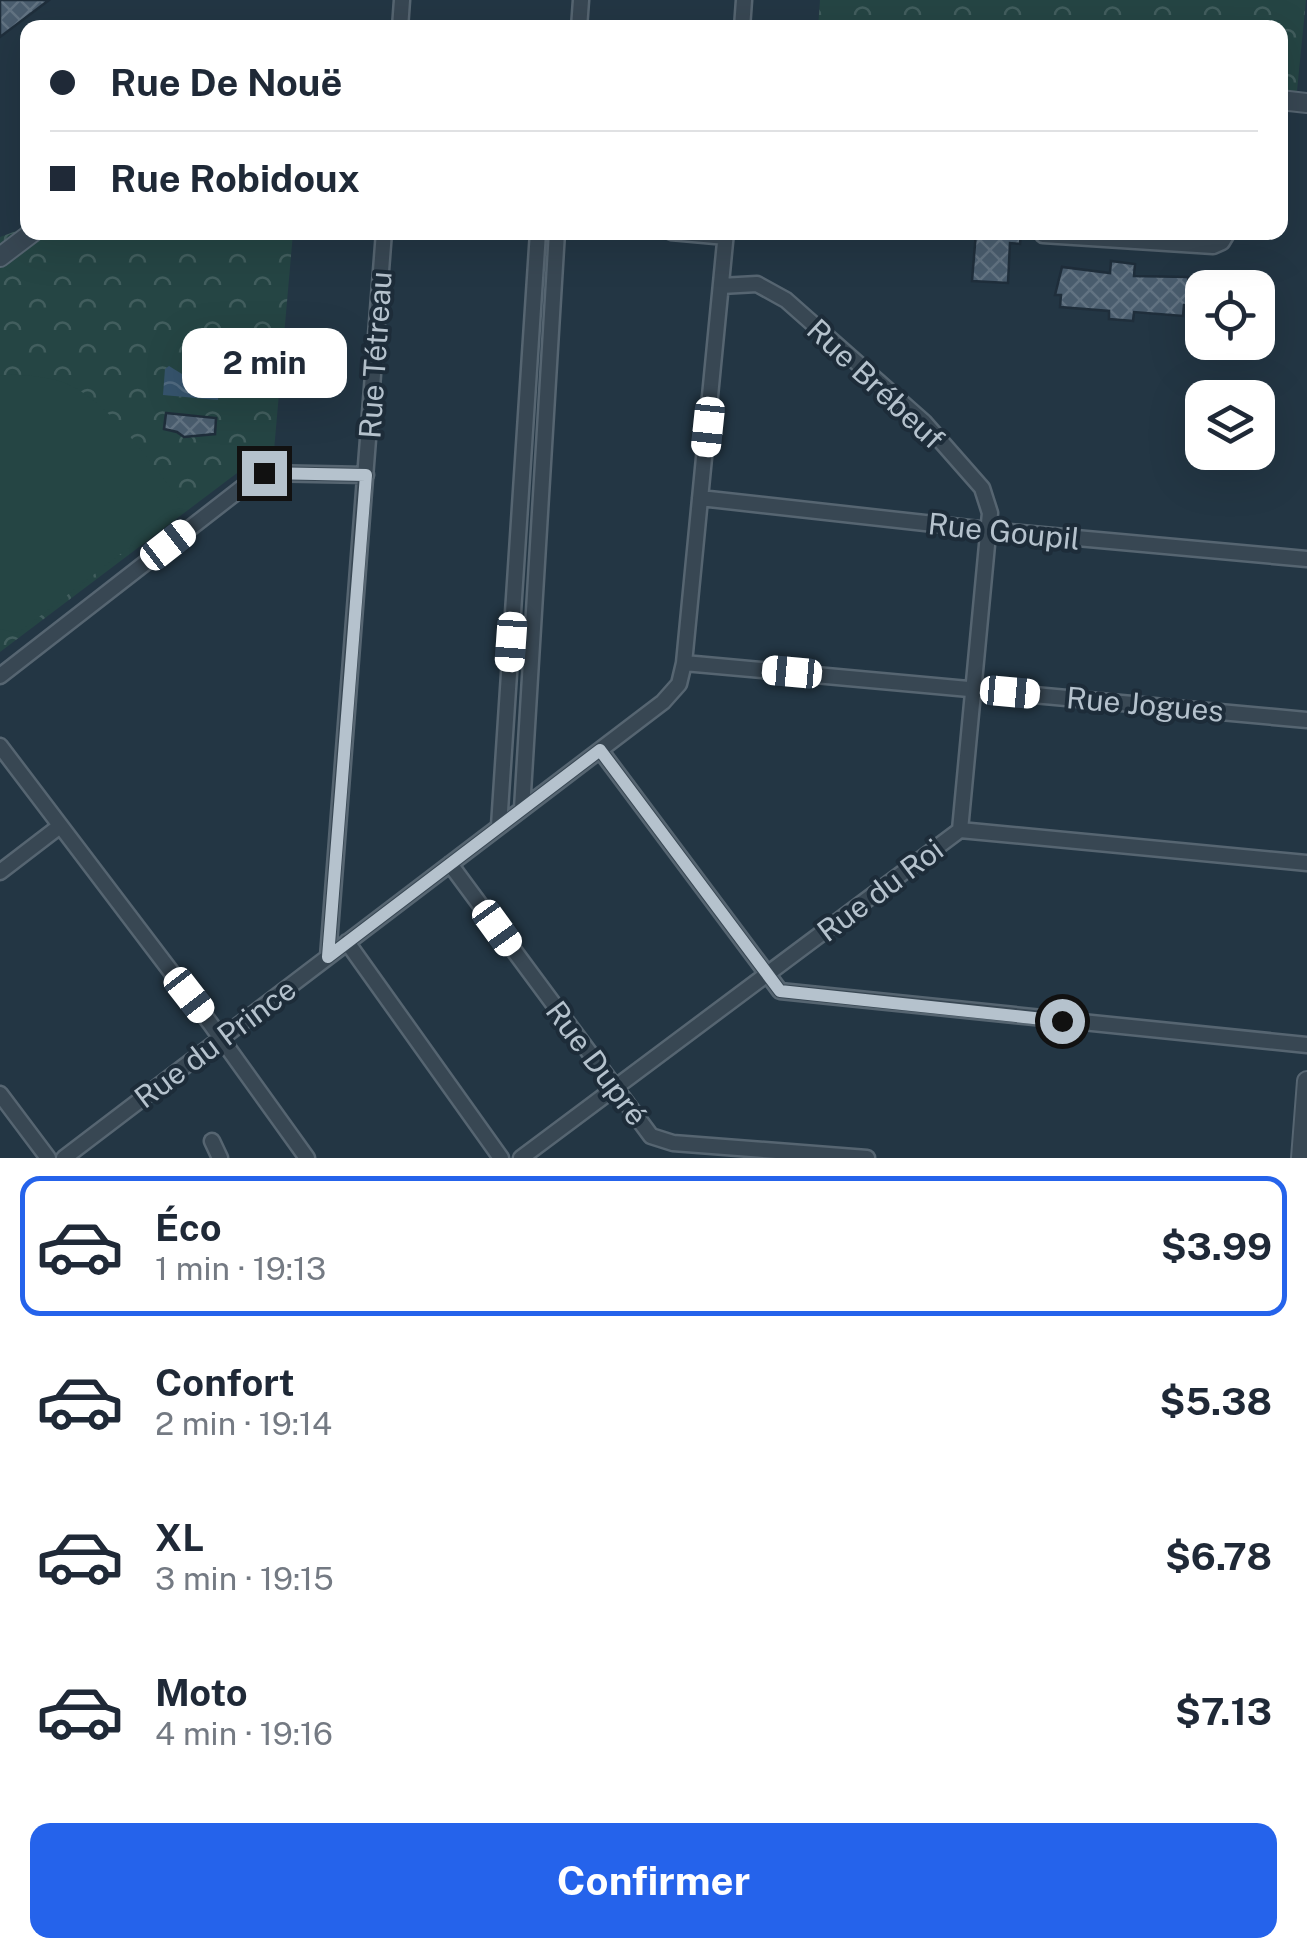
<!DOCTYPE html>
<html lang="fr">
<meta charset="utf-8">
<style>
:root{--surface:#fff;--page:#f2f2f3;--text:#1f2937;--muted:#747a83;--line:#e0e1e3;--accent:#2563eb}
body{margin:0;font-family:"Public Sans",sans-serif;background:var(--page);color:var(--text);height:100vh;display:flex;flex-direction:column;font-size:38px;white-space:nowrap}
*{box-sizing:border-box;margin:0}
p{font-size:32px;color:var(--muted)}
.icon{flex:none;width:55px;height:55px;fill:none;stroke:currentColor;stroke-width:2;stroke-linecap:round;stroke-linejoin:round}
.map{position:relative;height:1158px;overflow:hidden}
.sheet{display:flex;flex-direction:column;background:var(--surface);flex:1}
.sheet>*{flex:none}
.banner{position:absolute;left:20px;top:20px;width:1268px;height:220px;border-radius:20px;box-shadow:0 10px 40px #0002;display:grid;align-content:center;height:220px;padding:0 30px;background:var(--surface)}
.controls{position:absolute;left:1185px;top:270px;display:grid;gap:20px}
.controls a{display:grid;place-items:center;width:90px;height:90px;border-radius:20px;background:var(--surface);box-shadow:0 10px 40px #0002;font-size:50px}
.end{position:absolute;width:45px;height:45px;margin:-22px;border:12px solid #b5c2cd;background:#111;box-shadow:0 0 0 5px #111}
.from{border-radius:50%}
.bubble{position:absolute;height:70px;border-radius:20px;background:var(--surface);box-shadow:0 10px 40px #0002;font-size:32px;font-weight:700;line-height:70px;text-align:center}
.car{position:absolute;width:30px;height:60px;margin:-30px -15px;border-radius:12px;box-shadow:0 0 8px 2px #0007;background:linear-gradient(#fff 24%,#345 0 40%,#fff 0 76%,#345 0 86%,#fff 0)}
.banner b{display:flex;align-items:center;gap:35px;height:95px;font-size:38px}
.banner b+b{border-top:2px solid var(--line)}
.banner i{width:25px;height:25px;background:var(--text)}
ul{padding:18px 0 0;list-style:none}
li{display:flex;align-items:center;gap:30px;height:140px;margin:0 20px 15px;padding:0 10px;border:5px solid transparent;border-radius:20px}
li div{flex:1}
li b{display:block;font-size:38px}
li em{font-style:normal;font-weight:700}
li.selected{border-color:var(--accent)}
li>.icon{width:90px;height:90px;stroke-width:1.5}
.action{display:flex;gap:20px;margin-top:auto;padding:20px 30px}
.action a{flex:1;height:115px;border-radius:20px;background:var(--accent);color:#fff;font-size:40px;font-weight:700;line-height:115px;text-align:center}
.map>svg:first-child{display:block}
</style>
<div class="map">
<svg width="1307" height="1158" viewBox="0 0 1307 1158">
<defs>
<pattern id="forest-crowns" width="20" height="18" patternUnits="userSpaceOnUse" patternTransform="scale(2.5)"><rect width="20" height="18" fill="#254544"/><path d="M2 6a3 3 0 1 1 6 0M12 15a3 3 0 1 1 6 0" fill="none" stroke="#425e5e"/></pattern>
<pattern id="water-waves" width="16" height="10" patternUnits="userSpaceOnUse" patternTransform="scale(2.5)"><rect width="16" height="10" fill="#36546d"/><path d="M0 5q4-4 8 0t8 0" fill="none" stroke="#516b81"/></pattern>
<pattern id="building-cross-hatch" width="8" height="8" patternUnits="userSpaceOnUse" patternTransform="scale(2.5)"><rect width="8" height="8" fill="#4a5d6e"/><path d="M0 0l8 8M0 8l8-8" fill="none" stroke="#627382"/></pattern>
</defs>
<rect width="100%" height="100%" fill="#233644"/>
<!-- forest -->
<path fill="url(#forest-crowns)" d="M 820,0 L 1306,0 L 1296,101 L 1280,100 L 1280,28 L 818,28 Z
M 27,227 L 28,232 L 293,233 L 273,462 L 249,464 L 0,652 L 0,237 Z"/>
<!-- garden -->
<path fill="#254544" d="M 12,374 C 32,376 54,377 72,386 C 116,410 153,466 184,505 L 18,633 L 0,629 L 0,376 Z"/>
<!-- water -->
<path fill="url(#water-waves)" d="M 169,366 L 182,374 L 220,377 L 218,400 L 163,395 L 165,369 Z"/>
<!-- building -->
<path fill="url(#building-cross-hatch)" stroke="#1f2e3b" stroke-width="2.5" d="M 0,0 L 49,0 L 0,37 Z
M 976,232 L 1021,232 L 1020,244 L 1010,243 L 1008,283 L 972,281 Z
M 1111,261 L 1135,264 L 1134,276 L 1188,277 L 1190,305 L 1184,305 L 1183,316 L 1134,312 L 1133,321 L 1109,319 L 1109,311 L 1060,307 L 1061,295 L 1055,295 L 1062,267 L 1110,273 Z
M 166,413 L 216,418 L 215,434 L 184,437 L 177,432 L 164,429 Z"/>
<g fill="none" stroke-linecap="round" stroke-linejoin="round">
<!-- minor casing -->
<g stroke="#566571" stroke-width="19">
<path id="minor" d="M 400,28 L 402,0
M 579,28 L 581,0
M 742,28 L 744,0
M 671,232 L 726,237
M 1043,235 L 1213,246 L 1222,242 L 1228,232
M 721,286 L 757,284 L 786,300 L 924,422 L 982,488 L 990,513 L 960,830
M 700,498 L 988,530 L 1307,559
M 684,663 L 1307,720
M 0,676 L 252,480 L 265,473 L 366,475
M 0,746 L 210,1023 L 307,1158
M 600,750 L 780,991 L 1307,1045
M 522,809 L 557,232
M 499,826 L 538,232
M 450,864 L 651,1136 L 673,1143 L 867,1158
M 0,872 L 60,826
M 347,942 L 501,1158
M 328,957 L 384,232
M 0,1094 L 48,1158
M 212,1141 L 220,1158
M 64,1158 L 663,702 L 679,684 L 684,663 L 726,232
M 521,1158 L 960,830 L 1307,863"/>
</g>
<!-- tertiary casing -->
<g stroke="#566571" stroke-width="22">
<path id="tertiary" d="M 1280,100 L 1307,103
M 0,257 L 33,232
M 1301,1158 L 1307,1081"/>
</g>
<!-- minor -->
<use href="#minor" stroke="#384753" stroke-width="14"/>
<!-- tertiary -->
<use href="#tertiary" stroke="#384753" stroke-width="18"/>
</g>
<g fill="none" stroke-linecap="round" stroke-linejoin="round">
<!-- route -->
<path stroke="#b5c2cd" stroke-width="12" d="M 264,473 L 366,475 L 328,957 L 600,750 L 780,991 L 1062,1021"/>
</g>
<g text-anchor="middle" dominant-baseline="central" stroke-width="8" stroke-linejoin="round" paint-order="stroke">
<!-- street labels -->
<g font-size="30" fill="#b5c2cd" stroke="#1d2c39">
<text transform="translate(375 355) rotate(-86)">Rue Tétreau</text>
<text transform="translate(876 384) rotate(43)">Rue Brébeuf</text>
<text transform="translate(1004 531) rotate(6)">Rue Goupil</text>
<text transform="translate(1145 704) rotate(5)">Rue Jogues</text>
<text transform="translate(880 890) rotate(-37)">Rue du Roi</text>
<text transform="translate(215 1043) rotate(-37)">Rue du Prince</text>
<text transform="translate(597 1063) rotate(53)">Rue Dupré</text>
</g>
</g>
</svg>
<div class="controls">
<a><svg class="icon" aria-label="locate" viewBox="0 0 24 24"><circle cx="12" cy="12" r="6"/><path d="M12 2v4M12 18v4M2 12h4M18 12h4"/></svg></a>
<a><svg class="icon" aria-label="layers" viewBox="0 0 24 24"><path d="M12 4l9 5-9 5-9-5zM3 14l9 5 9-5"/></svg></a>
</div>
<i class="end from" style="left:1062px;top:1021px"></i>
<i class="end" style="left:264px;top:473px"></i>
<div class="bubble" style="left:182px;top:328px;width:165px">2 min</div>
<i class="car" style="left:708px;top:427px;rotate:186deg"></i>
<i class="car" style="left:168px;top:545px;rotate:52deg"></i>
<i class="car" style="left:511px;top:642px;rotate:184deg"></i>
<i class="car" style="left:792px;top:672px;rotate:275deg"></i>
<i class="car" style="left:1010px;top:692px;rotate:95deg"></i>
<i class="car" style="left:497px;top:928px;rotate:144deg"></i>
<i class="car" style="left:189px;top:995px;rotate:142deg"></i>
<div class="banner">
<b><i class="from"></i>Rue De Nouë</b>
<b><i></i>Rue Robidoux</b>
</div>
</div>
<section class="sheet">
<ul>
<li class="selected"><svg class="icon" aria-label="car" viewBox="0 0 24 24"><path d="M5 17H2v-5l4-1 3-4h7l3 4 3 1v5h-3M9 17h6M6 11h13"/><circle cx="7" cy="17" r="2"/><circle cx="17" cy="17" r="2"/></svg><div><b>Éco</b><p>1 min · 19:13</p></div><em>$3.99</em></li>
<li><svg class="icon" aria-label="car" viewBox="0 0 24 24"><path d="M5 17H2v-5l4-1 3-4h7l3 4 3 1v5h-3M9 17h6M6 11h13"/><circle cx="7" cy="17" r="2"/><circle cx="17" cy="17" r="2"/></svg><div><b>Confort</b><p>2 min · 19:14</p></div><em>$5.38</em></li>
<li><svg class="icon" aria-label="car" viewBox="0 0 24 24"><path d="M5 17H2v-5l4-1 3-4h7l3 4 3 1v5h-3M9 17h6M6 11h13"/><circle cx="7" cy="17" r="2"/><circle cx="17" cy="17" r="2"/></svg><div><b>XL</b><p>3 min · 19:15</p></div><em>$6.78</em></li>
<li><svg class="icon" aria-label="car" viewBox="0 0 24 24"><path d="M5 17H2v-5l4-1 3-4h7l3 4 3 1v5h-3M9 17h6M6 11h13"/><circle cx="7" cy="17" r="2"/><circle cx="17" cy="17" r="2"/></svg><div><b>Moto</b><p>4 min · 19:16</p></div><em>$7.13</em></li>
</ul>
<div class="action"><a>Confirmer</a></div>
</section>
